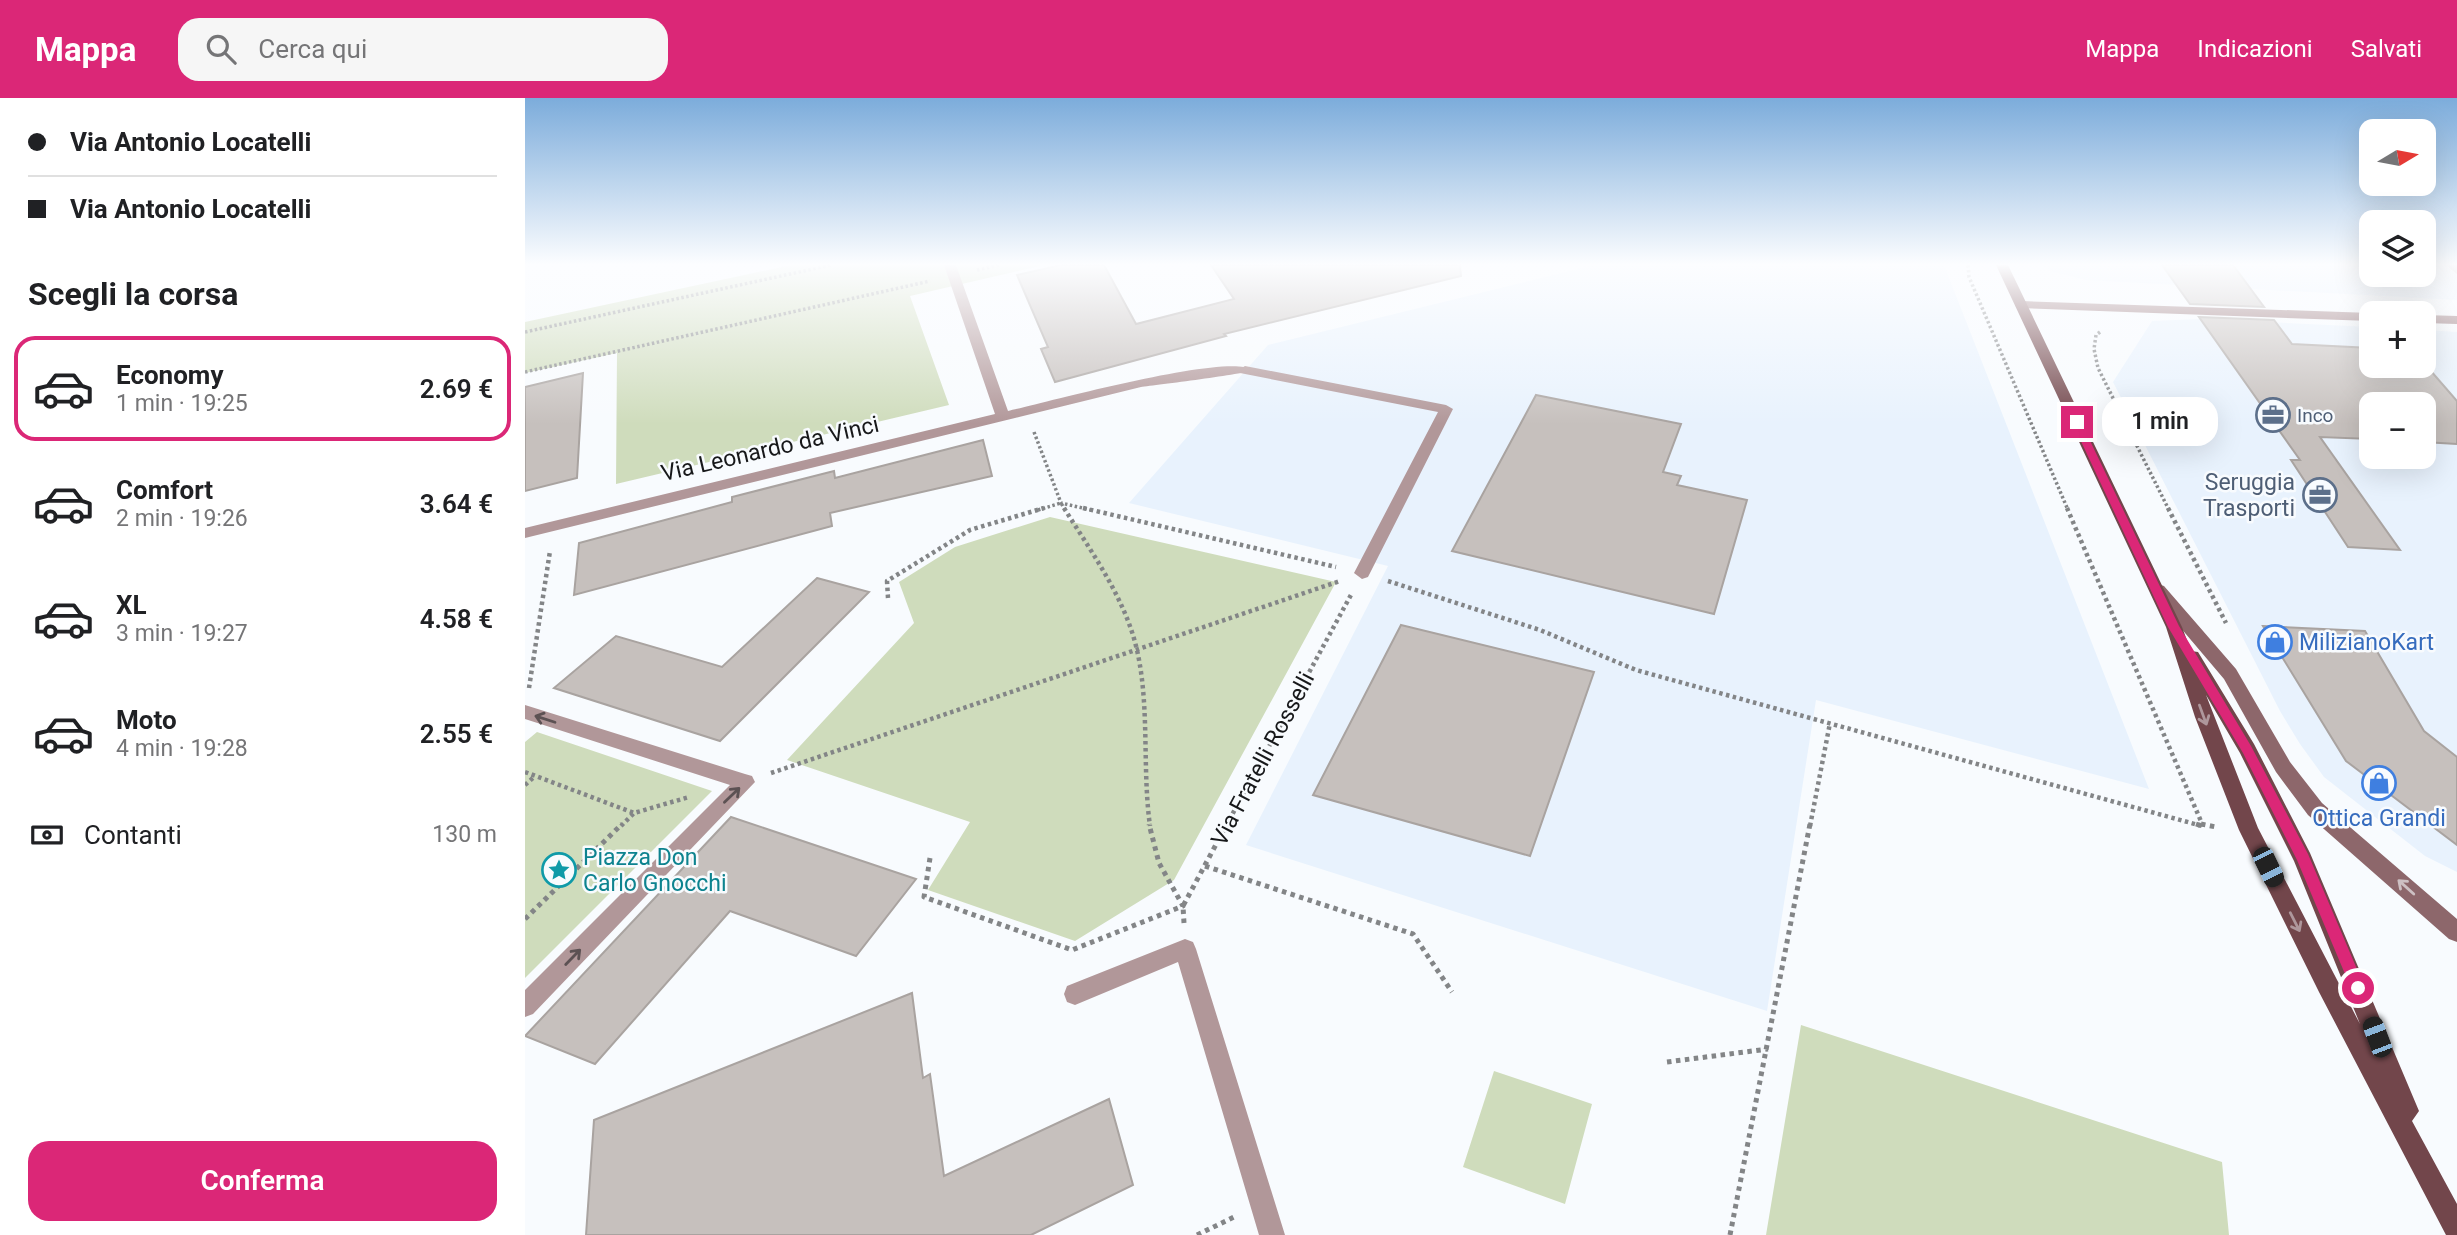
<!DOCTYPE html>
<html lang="it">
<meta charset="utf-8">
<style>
:root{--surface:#fff;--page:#f6f6f6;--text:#202124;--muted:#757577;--line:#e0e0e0;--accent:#db2777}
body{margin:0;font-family:Roboto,sans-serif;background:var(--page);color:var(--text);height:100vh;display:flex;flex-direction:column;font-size:26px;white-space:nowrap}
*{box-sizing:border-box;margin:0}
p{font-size:23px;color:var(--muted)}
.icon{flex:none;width:38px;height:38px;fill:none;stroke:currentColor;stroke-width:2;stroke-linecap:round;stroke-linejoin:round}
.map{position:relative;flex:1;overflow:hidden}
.panel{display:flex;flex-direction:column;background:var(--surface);width:525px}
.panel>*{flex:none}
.guide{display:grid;align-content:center;height:154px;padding:0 28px;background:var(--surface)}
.needle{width:46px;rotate:80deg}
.controls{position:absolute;left:1834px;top:21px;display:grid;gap:14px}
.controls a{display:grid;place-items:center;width:77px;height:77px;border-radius:14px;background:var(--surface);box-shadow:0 7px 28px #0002;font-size:35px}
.end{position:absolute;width:32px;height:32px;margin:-16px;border:9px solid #db2777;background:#fff;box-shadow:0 0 0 4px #fff}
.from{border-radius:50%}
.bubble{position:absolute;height:49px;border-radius:21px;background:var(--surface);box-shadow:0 7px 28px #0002;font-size:23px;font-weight:600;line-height:49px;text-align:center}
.car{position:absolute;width:21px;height:42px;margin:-21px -10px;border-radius:9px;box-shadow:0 0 5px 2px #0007;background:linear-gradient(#222 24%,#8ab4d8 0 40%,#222 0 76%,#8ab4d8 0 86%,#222 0)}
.guide b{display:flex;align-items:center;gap:24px;height:66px;font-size:26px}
.guide b+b{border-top:2px solid var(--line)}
.guide i{width:18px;height:18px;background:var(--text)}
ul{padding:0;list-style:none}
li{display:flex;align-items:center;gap:21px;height:105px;margin:0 14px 10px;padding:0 14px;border:4px solid transparent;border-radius:21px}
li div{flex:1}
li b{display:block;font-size:26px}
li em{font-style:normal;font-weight:600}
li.on{border-color:var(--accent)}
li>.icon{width:63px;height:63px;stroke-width:1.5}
h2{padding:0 28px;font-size:32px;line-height:84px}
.pay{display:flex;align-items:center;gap:18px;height:77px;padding:0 28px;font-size:26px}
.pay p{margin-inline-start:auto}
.cta{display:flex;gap:14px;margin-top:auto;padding:14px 28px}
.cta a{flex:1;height:80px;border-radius:21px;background:var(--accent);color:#fff;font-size:28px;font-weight:600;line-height:80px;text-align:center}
header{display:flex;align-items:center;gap:42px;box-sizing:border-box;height:98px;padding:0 35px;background:var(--accent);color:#fff}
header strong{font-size:33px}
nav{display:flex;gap:38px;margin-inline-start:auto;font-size:24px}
.search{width:490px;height:63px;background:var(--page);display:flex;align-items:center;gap:18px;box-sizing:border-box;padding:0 24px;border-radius:21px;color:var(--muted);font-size:26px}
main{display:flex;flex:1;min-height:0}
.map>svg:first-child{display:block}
</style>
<header>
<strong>Mappa</strong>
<div class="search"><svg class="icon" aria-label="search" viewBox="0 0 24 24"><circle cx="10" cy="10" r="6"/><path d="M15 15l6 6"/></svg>Cerca qui</div>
<nav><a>Mappa</a><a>Indicazioni</a><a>Salvati</a></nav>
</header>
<main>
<section class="panel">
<div class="guide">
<b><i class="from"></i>Via Antonio Locatelli</b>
<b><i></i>Via Antonio Locatelli</b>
</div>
<h2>Scegli la corsa</h2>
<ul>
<li class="on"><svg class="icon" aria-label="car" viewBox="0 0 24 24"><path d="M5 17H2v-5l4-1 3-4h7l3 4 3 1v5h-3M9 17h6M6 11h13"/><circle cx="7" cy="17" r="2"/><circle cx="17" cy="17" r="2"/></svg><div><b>Economy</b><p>1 min · 19:25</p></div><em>2.69 €</em></li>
<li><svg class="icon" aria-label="car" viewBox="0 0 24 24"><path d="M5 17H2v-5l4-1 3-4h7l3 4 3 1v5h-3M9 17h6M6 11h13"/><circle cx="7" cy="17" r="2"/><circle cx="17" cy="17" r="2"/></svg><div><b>Comfort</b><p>2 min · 19:26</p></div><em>3.64 €</em></li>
<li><svg class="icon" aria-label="car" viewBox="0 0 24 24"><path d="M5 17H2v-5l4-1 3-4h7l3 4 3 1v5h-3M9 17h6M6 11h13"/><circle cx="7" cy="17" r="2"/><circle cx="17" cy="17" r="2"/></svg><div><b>XL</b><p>3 min · 19:27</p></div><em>4.58 €</em></li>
<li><svg class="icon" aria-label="car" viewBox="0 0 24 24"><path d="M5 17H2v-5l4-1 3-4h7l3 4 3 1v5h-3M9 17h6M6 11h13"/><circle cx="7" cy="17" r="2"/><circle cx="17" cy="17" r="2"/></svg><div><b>Moto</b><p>4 min · 19:28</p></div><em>2.55 €</em></li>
</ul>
<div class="pay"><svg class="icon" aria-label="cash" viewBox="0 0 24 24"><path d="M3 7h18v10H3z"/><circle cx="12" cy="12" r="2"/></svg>Contanti<p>130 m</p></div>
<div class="cta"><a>Conferma</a></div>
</section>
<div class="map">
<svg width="1932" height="1137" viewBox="0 0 1932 1137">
<rect width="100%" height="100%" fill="#f8fbfe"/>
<!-- built -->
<path fill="#e8f2fd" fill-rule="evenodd" d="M 1069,167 L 1419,167 L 1624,691 L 1291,602 L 1242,913 L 721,747 L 863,468 L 604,405 L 743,247 Z
M 1521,167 L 1846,167 L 1846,177 L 1899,177 L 1899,167 L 1932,167 L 1932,202 L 1561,182 L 1525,173 Z
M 1675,221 L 1846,229 L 1846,268 L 1899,268 L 1899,232 L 1932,234 L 1932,774 L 1900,758 L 1799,679 L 1775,646 L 1755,613 L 1588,284 L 1627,223 ZM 1846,306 L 1899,306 L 1899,359 L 1846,359 Z"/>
<!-- green -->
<path fill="#cfdcbc" d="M 266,167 L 519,167 L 385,198 L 424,307 L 91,386 L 92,255 L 0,275 L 0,224 Z
M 525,419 L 811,484 L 649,782 L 550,843 L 403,792 L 445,724 L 262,662 L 389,525 L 374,484 L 430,449 Z
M 12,634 L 187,693 L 0,880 L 0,644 Z
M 1276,927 L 1697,1064 L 1704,1137 L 1241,1137 Z
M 969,973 L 1067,1006 L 1040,1106 L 938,1069 Z"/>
<!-- building -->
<path fill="#c6c0bd" stroke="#a9a3a0" stroke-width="2" d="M 536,167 L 579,167 L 611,226 L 709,201 L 686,167 L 935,167 L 936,178 L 699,236 L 701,238 L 530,284 L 516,251 L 523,249 L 492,177 Z
M 1637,167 L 1708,167 L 1739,209 L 1665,206 Z
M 1674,219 L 1749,222 L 1767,246 L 1846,250 L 1846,268 L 1899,268 L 1899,265 L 1932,303 L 1932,346 L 1899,344 L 1899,306 L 1846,306 L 1846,341 L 1795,339 L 1875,452 L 1823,449 L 1766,362 L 1775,362 Z
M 58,275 L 52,380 L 0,393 L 0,289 Z
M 1011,297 L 1156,326 L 1138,374 L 1156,378 L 1152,387 L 1222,402 L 1189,516 L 927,453 Z
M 458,342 L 467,378 L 305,415 L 307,428 L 49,497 L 54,445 L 207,404 L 207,399 L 309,373 L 310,380 Z
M 292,480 L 344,494 L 195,643 L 29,590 L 91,538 L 197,569 Z
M 876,527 L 1069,574 L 1005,758 L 788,697 Z
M 1738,528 L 1840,533 L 1899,633 L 1932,659 L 1932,747 L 1821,663 Z
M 206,719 L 391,781 L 331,858 L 205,813 L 70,966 L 0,938 Z
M 387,895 L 398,980 L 405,976 L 419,1078 L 584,1001 L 608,1087 L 506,1137 L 61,1137 L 69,1022 Z"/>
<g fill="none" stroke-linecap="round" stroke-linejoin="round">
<!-- path-far2 -->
<path stroke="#838587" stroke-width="3.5" stroke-dasharray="2.5 2.5" stroke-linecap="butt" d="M 1443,167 L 1444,179 L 1543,412
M 452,172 L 474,167
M 0,234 L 306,167
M 1575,234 L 1571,237 L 1569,251 L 1573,270 L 1644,412
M 0,274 L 405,183
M 509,334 L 536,405 L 566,412
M 513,412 L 536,405 L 540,412"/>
<!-- path-far1 -->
<path stroke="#838587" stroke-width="4.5" stroke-dasharray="3.5 3.5" stroke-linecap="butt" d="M 539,410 C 567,455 600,500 612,552 C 625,610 617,670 625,728
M 558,410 L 811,469
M 1542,410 L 1678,728
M 1643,410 L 1701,525
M 863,483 L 1015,532 L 1111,572 L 1677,728
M 363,500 L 362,483 L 445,432 L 519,410
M 4,590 L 25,453
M 0,674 L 109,715
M 246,675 L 815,483
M 0,687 L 10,678
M 96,728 L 109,715 L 164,699
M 701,728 L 827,495
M 1285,728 L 1305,625"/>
<!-- path -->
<path stroke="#838587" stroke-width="5" stroke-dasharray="4.5 4.5" stroke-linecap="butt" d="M 1671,726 L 1677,728
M 1676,726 L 1691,729
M 405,760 L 399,799 L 547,852 L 658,808 L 634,765 L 624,726
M 680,768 L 888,836 L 927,894
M 0,821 L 97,726
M 659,825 L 658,808 L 702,726
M 1142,964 L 1243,951
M 672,1137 L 709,1119
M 1205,1137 L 1285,726"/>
<!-- lane -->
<path fill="#b19799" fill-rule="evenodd" d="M 1921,167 L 1932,167 L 1932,176 Z
M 720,268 L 921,307 L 928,311 L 843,479 L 837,481 L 829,475 L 913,314 L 715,275 L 713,272 Z
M 660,841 L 668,844 L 671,851 L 760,1137 L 734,1137 L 653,864 L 550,907 L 542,904 L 539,896 L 542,888 Z"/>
<!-- street -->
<path fill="#b19799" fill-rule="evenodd" d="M 419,167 L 431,167 L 483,313 C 518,305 705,254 727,272 C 722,276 631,287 616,289 L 0,440 L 0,430 L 470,316 Z
M 0,607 L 220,676 L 227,678 L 230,684 L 8,916 L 0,919 L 0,892 L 205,687 L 0,621 Z"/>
<!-- secondary -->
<path fill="#8d676b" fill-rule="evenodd" d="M 1496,203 L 1846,215 L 1846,223 L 1492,210 L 1490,207 Z
M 1899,217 L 1932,218 L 1932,226 L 1899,225 Z
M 1633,486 L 1639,488 L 1711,571 L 1765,664 L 1797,705 L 1932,821 L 1932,844 L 1924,841 L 1783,717 L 1751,674 L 1699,581 L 1627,496 L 1625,492 L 1627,488 Z"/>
<!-- primary -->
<path fill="#72464b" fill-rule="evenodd" d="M 1471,167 L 1483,167 L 1657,529 L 1666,553 L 1673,554 L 1729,646 L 1785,755 L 1894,1013 L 1887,1023 L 1932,1106 L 1932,1137 L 1921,1137 L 1794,894 L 1714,732 L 1670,619 L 1641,529 ZM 1681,597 L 1715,655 L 1769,763 L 1835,926 L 1733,730 Z"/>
</g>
<!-- one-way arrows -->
<defs><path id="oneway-shaft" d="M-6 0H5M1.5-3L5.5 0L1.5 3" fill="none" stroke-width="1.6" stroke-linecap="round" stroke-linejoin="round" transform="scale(1.75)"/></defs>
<g stroke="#ae979c">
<use href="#oneway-shaft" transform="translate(1678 617) rotate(70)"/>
<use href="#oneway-shaft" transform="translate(1770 824) rotate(63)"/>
</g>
<g stroke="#5c5153">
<use href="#oneway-shaft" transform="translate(20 621) rotate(-162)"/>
<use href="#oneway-shaft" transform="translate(207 697) rotate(-44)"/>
<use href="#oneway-shaft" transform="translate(48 859) rotate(-46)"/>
</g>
<use stroke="#cdc0c3" href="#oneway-shaft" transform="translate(1881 789) rotate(-138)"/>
<!-- sky -->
<linearGradient id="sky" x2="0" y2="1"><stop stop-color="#7cacdb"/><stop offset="0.51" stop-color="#fcfdff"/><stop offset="1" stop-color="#fcfdff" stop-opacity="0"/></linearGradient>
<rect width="1932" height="326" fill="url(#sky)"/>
<!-- route -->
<path fill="#db2777" d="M 1552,322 L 1556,324 L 1654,528 L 1726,648 L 1783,756 L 1840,890 L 1838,895 L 1828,895 L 1772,762 L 1718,655 L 1643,529 L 1547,324 Z"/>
<!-- icons -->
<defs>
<g id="office-ring" transform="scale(1.75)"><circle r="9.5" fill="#f8fbfe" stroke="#5c6f8a" stroke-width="1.5"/><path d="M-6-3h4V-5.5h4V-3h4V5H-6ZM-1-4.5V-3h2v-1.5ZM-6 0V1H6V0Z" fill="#5c6f8a"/></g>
<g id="shop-ring" transform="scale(1.75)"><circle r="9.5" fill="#f8fbfe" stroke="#3f7fe0" stroke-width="1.5"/><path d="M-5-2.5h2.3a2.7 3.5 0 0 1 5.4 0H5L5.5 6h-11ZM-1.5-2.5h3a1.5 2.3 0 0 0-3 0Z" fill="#3f7fe0"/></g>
<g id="sight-ring" transform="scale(1.75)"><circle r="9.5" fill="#f8fbfe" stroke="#0f9aa8" stroke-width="1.5"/><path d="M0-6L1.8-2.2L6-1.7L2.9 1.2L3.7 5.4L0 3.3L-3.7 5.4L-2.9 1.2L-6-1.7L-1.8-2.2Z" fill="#0f9aa8"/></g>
</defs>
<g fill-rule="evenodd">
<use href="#office-ring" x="1748" y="317"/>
<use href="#office-ring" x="1795" y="397"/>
<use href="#shop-ring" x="1750" y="544"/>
<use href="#shop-ring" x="1854" y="685"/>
<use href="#sight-ring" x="34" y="772"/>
</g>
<g text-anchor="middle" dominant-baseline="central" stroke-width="5" stroke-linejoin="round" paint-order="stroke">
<!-- far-service labels -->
<g font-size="19" fill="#4e5e75" stroke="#f8fbfe" text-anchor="start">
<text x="1772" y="317">Inco</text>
</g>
<!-- street labels -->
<g font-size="23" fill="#17181a" stroke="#f8fbfe">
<text transform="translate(245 351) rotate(-13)">Via Leonardo da Vinci</text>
<text transform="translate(738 661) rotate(-62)">Via Fratelli Rosselli</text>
</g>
<!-- service labels -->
<g font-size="23" fill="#4e5e75" stroke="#f8fbfe" text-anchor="end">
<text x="1770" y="384">Seruggia<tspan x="1770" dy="26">Trasporti</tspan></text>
</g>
<!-- shop labels -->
<g font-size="23" fill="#366cbe" stroke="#f8fbfe" text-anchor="start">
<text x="1774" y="544">MilizianoKart</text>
<text x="1854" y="720" text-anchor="middle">Ottica Grandi</text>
</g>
<!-- culture labels -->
<g font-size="23" fill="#0d838f" stroke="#f8fbfe" text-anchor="start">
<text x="58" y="759">Piazza Don<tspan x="58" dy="26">Carlo Gnocchi</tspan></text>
</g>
</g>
</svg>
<div class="controls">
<a><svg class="needle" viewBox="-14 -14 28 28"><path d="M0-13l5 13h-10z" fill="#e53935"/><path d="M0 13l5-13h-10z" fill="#757577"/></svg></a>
<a><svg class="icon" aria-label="layers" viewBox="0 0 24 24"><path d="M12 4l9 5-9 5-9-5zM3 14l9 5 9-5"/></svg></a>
<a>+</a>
<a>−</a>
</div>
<i class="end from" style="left:1833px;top:890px"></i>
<i class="end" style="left:1552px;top:324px"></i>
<div class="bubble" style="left:1577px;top:299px;width:116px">1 min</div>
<i class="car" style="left:1743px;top:769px;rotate:154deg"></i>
<i class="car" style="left:1852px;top:939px;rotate:339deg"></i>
</div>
</main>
